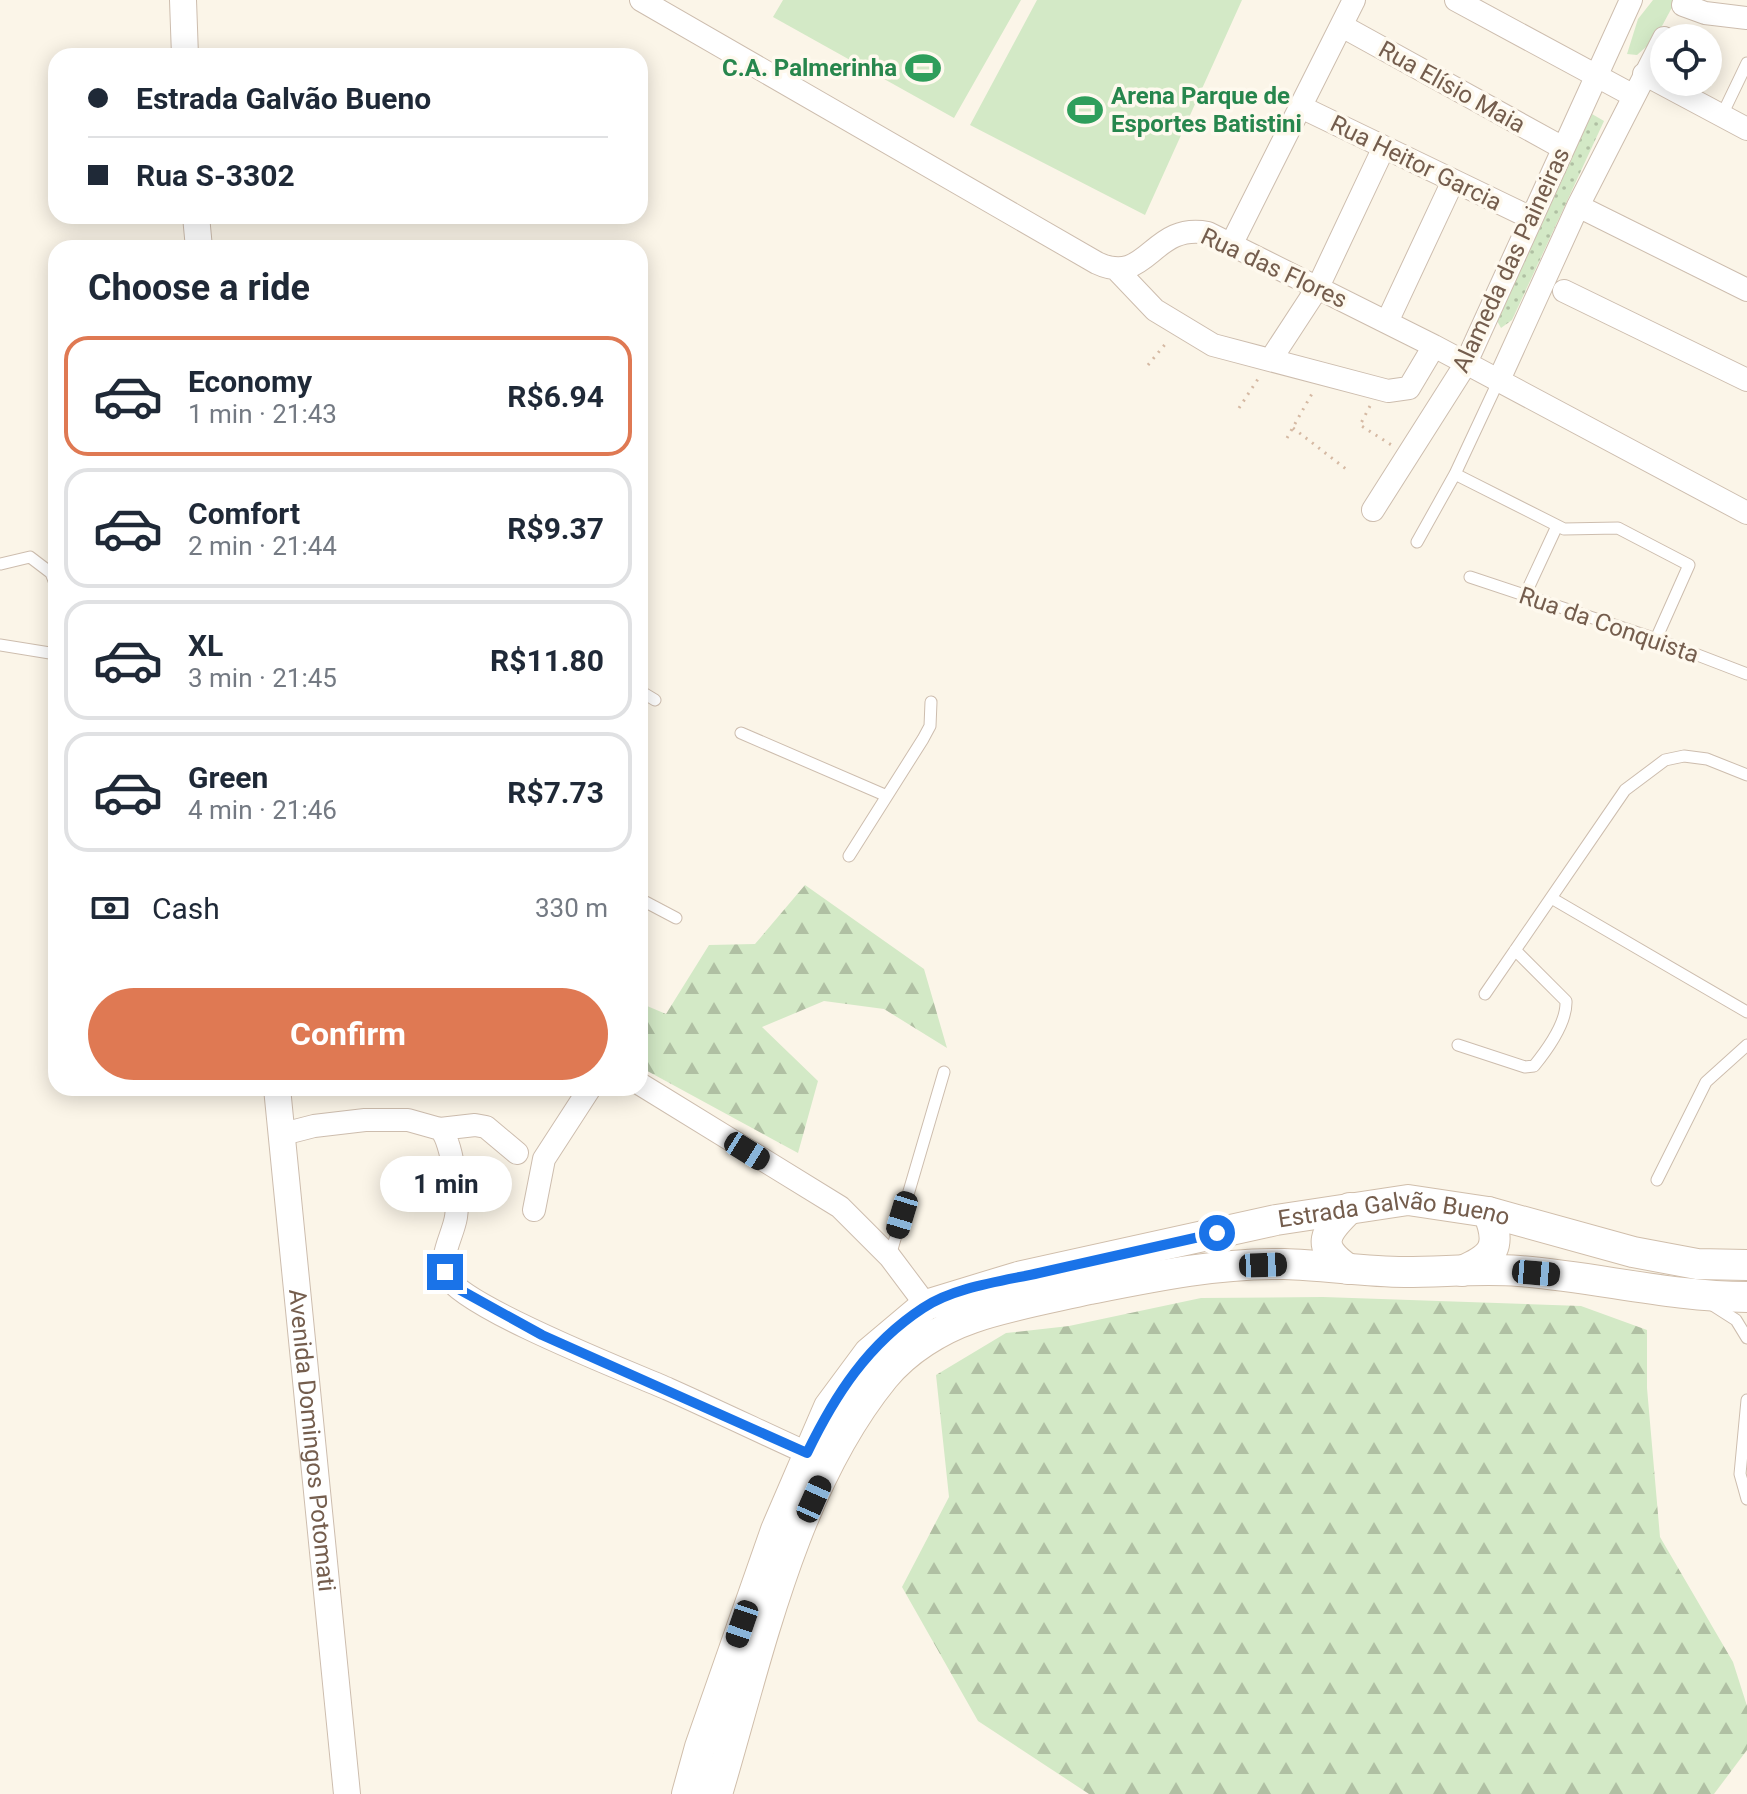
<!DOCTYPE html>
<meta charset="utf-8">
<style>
:root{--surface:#fff;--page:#f6f6f7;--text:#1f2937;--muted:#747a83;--line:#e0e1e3;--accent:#df7953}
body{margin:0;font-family:Roboto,sans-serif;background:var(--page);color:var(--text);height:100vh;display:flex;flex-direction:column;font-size:30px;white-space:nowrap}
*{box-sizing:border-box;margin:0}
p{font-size:26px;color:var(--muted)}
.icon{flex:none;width:44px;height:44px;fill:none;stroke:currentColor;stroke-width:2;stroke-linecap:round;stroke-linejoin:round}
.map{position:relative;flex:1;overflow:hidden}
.drawer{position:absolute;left:48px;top:240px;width:600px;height:856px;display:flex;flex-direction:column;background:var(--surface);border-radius:24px;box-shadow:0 4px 20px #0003}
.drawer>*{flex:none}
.hud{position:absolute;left:48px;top:48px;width:600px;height:176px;border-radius:24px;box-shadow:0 4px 20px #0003;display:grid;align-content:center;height:176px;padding:0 40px;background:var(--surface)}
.controls{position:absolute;left:1650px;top:24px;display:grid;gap:16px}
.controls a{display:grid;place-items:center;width:72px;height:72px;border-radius:50%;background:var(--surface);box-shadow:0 4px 20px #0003;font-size:40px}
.end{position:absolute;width:36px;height:36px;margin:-18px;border:10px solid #1a73e8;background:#fff;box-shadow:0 0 0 4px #fff}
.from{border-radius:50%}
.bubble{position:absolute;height:56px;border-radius:28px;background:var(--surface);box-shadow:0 4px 20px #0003;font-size:26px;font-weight:700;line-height:56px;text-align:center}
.car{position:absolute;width:24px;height:48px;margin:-24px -12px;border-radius:10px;box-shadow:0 0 6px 2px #0007;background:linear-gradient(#222 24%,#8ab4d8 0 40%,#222 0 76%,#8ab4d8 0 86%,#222 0)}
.hud b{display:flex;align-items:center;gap:28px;height:76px;font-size:30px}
.hud b+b{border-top:2px solid var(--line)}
.hud i{width:20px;height:20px;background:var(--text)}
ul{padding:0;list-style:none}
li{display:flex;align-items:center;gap:24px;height:120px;margin:0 16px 12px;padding:0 24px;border:4px solid var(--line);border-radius:24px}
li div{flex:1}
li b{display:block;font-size:30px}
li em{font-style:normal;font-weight:700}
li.selected{border-color:var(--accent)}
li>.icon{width:72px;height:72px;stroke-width:1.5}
h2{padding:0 40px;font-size:36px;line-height:96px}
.pay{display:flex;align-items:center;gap:20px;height:88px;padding:0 40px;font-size:30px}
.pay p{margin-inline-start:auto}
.cta{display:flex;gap:16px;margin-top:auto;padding:16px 40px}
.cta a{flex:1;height:92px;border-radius:48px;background:var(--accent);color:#fff;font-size:32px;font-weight:700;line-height:92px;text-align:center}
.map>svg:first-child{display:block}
</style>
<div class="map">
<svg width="1747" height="1794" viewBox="0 0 1747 1794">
<defs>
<pattern id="grass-dots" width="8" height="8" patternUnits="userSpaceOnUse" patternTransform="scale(2)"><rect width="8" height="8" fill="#d3e9c6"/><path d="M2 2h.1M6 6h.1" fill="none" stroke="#b0c0a3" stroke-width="1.8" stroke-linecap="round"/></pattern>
<pattern id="forest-firs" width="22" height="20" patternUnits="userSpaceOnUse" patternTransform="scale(2)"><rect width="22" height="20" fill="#d3e9c6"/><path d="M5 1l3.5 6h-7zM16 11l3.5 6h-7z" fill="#b0c0a3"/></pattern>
</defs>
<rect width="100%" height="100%" fill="#fbf5e8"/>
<!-- grass -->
<path fill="url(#grass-dots)" d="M 1592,114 L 1604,121 L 1512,320 L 1501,328 L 1495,317 Z"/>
<!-- forest -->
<path fill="url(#forest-firs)" d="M 805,885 L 924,969 L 947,1048 L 884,1009 L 824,1001 L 762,1027 L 818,1081 L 798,1153 L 640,1067 L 640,1003 L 666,1014 L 709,945 L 755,944 Z
M 1323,1297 L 1581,1306 L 1647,1330 L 1647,1388 L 1660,1537 L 1733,1662 L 1747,1706 L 1747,1750 L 1714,1794 L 1089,1794 L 978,1721 L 902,1587 L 949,1497 L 936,1375 L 1006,1333 L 1069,1326 L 1201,1298 Z"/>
<!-- garden -->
<path fill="#d3e9c6" d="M 783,0 L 1021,0 L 954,118 L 773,17 Z
M 1037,0 L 1242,0 L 1145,215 L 970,125 Z
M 1653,0 L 1676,0 L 1655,39 L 1637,55 L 1627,54 L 1638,19 Z"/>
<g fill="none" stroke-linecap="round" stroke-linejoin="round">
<!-- service casing -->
<g stroke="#cdbdae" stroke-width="13">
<path id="service" d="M 1722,115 L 1747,63
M 1455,474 L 1564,529 L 1618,528 L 1689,565 L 1656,639
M 1417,542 L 1455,474 L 1498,382
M 1,564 L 30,557 L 51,573 L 56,586
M 1470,577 L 1656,639 L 1747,674
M 1525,595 L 1557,526
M 0,645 L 56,654
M 640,691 L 655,700
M 741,733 L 887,796
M 849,856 L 923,739 L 930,726 L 931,702
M 640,899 L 676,918
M 1553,899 L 1747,1012
M 1485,994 L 1625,790 L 1665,760 L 1684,756 L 1707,759 L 1747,775
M 1458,1045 L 1525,1067 L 1534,1066 C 1547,1050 1567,1022 1566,1001 L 1515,950
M 1657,1180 L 1706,1082 L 1747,1045
M 890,1256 L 944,1072
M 1711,1304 L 1736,1320 L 1747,1338
M 1747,1400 L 1740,1474 L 1747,1499"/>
</g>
<!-- minor casing -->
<g stroke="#cdbdae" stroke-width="24">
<path id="minor" d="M 641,0 L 1097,263 C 1148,287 1151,222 1208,233 L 1434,346 L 1747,513
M 1456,0 L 1632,95
M 1683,5 L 1705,13 L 1747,18
M 1342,26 L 1563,148
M 1644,74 L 1747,129
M 1301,107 L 1531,218
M 1578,206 L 1747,290
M 1232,243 L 1354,0
M 1116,269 L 1155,310 L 1213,345 L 1388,391 L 1409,388 L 1434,346
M 1564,291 L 1747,380
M 1387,322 L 1453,181
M 1271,359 L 1318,287 L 1384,147
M 1498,382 L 1578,206 L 1664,38
M 1373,510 L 1465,365 L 1631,0
M 640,1084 L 840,1207 L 890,1257 L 926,1305
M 440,1129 C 453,1141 459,1200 456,1217 C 453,1236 438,1257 447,1276 C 462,1307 629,1372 668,1389 C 715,1410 761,1432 807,1453
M 283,1134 L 314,1126 L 365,1120 L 408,1120 L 440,1129 L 475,1125 L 486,1127 L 517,1153
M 534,1210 L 544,1159 L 590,1088"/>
</g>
<!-- tertiary casing -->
<g stroke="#cdbdae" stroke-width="28">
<g id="tertiary">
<path d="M 183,0 L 185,56"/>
<path d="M 196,216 L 199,248"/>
<path id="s1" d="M 277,1088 L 347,1794"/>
</g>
</g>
<!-- secondary casing -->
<g stroke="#d0beab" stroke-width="32">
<g id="secondary">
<path d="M 1348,1269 C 1314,1246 1325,1232 1350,1208"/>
<path d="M 1462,1271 C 1494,1257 1502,1247 1488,1212"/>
<path id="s2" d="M 687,1794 L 700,1747 L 776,1530 L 829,1407 L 869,1353 L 926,1305 L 1018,1277 L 1276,1220 L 1408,1200 L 1488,1212 L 1633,1252 L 1697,1264 L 1747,1265"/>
<path d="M 717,1794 C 758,1657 792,1490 884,1377 C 906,1350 940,1329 972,1318 C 1010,1305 1051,1298 1090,1289 C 1155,1276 1218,1263 1284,1264 C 1324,1265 1364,1272 1405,1272 C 1443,1272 1482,1268 1519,1271 C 1596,1277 1671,1297 1747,1297"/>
</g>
</g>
<!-- path -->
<path stroke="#d5b9a3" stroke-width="3" stroke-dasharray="2 6" stroke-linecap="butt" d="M 1148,365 L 1167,342
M 1370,406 L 1360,425 L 1393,446
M 1239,408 L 1258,379
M 1293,428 L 1346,469
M 1287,438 L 1314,390"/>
<!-- service -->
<use href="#service" stroke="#fff" stroke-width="11"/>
<!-- minor -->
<use href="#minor" stroke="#fff" stroke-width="22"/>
<!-- tertiary -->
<use href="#tertiary" stroke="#fff" stroke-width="26"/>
<!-- secondary -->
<use href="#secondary" stroke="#fff" stroke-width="30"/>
</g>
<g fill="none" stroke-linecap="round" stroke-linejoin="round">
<!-- route -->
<path stroke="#1a73e8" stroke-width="10" d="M 445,1272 L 455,1287 L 542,1335 L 807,1453 C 835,1395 868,1344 923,1308 C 954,1287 1003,1281 1039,1273 C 1098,1260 1158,1246 1217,1233"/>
</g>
<!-- icons -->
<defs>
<g id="stadium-bare" transform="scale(2.76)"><path d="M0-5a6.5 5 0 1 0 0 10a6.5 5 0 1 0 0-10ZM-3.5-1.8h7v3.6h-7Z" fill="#2e9e5b" stroke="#fef9ee" stroke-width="2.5" paint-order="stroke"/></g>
</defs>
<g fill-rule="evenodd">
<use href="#stadium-bare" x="923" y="68"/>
<use href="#stadium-bare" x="1085" y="110"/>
</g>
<g text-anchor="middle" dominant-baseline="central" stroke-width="7" stroke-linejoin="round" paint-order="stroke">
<!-- leisure labels -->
<g font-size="24" font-weight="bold" fill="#27864d" stroke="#fef9ee" text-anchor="end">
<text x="897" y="68">C.A. Palmerinha</text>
<text x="1111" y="96" text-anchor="start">Arena Parque de<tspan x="1111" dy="28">Esportes Batistini</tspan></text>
</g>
<!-- street labels -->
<g font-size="24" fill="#745d4d" stroke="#fef9ee">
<text transform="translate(1452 87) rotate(29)">Rua Elísio Maia</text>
<text transform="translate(1416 163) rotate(26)">Rua Heitor Garcia</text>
<text transform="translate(1511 260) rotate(-65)">Alameda das Paineiras</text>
<text transform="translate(1274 268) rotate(25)">Rua das Flores</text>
<text transform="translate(1609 625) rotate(19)">Rua da Conquista</text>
<text stroke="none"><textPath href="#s2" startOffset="1034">Estrada Galvão Bueno</textPath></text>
<text stroke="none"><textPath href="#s1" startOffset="354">Avenida Domingos Potomati</textPath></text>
</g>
</g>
</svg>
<div class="controls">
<a><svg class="icon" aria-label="locate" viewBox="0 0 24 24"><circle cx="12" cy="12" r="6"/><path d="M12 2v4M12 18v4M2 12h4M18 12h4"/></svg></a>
</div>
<i class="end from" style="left:1217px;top:1233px"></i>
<i class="end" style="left:445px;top:1272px"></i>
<div class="bubble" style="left:380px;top:1156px;width:132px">1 min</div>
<i class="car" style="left:747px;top:1151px;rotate:122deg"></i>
<i class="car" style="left:902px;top:1215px;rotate:197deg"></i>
<i class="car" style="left:1263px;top:1265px;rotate:88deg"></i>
<i class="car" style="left:1536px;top:1273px;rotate:95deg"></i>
<i class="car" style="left:814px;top:1499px;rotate:24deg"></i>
<i class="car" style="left:742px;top:1624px;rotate:199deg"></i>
<div class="hud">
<b><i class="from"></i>Estrada Galvão Bueno</b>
<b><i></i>Rua S-3302</b>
</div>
<section class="drawer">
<h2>Choose a ride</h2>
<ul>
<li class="selected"><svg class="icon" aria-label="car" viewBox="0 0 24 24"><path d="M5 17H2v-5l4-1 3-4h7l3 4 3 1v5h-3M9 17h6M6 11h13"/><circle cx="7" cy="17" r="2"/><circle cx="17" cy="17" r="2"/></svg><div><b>Economy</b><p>1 min · 21:43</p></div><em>R$6.94</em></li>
<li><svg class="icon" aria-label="car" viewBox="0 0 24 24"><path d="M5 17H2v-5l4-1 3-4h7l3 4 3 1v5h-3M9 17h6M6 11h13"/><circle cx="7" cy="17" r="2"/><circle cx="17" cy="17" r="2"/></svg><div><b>Comfort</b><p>2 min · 21:44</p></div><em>R$9.37</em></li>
<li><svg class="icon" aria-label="car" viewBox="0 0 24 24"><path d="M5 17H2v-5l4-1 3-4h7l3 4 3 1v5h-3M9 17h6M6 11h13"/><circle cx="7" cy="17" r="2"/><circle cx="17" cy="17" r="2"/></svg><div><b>XL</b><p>3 min · 21:45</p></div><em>R$11.80</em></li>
<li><svg class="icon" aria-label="car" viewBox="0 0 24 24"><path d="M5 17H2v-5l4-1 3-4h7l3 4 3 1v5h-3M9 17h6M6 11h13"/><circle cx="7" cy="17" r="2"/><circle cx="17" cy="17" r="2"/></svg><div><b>Green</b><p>4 min · 21:46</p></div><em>R$7.73</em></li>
</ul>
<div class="pay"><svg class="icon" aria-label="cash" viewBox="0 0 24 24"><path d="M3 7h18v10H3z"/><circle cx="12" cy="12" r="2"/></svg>Cash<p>330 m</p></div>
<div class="cta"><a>Confirm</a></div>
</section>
</div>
